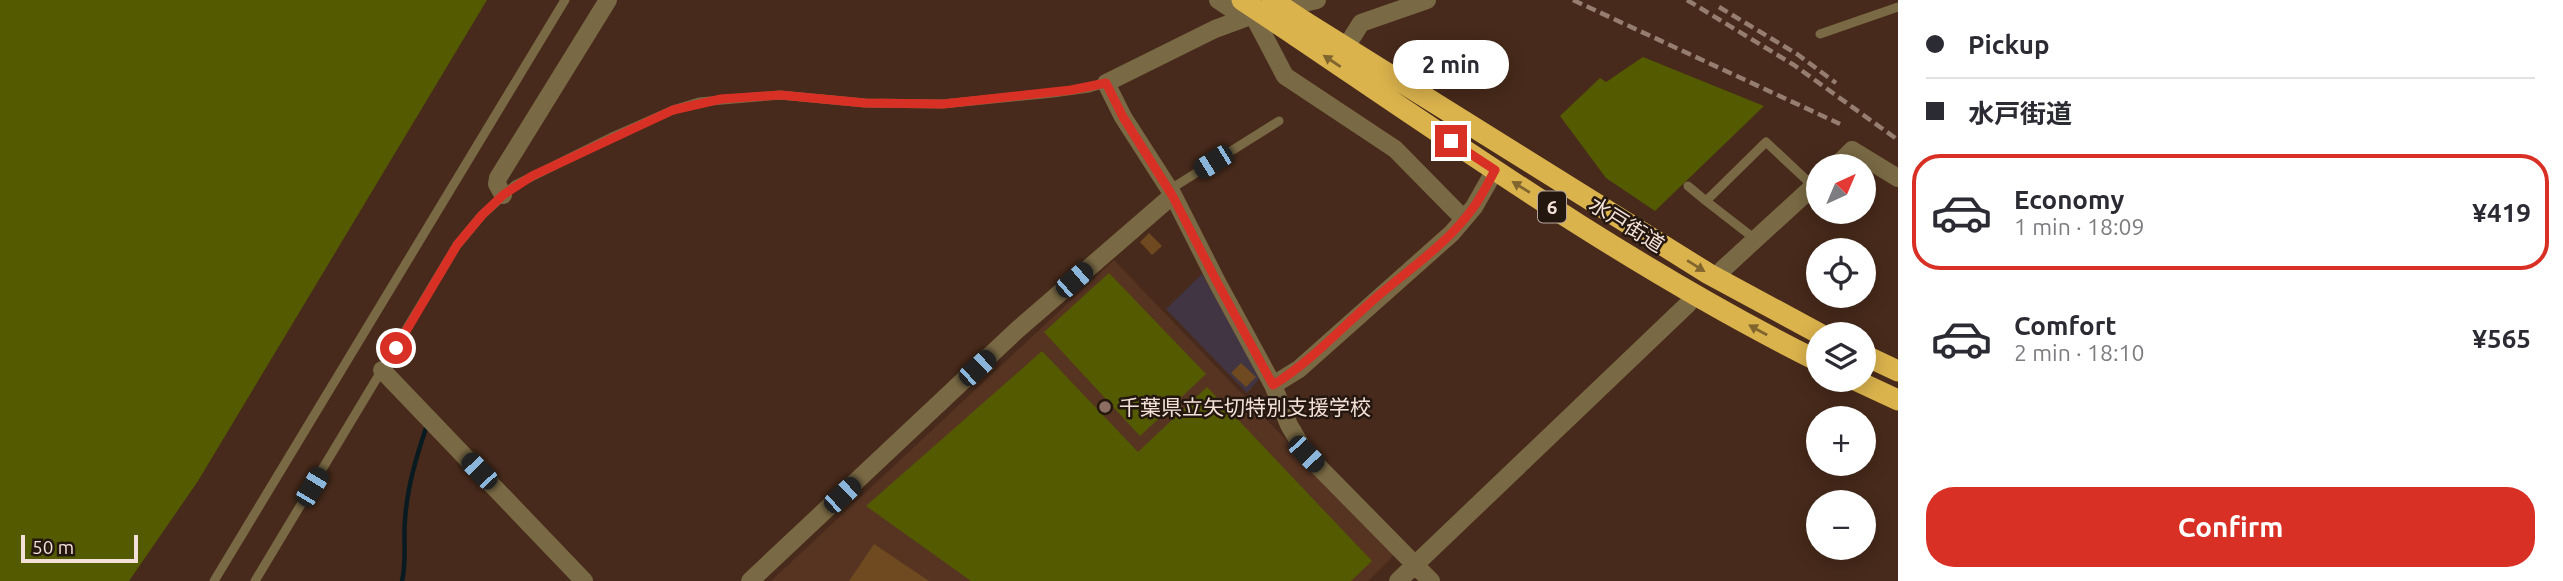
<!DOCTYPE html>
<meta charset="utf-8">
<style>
:root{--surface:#fff;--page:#f2f2f3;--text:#2b2b33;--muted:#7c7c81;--line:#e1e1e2;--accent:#d93025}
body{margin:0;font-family:Ubuntu,"Noto Sans JP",sans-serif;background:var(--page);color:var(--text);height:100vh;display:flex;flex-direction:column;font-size:26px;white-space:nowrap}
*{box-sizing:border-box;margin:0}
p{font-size:23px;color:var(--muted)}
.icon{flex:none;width:38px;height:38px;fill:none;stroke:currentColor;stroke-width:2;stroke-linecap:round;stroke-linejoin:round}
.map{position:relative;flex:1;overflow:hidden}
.sheet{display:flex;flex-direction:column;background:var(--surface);width:665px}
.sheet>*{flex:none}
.top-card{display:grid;align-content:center;height:154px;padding:0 28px;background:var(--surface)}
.needle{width:46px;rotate:44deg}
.controls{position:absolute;left:1806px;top:154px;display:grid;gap:14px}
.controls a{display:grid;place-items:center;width:70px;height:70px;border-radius:50%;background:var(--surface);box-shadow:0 4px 18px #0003;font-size:35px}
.scale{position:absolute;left:21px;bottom:18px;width:117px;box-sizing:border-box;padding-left:7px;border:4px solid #f3e0d6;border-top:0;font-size:19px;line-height:24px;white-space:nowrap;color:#f3e0d6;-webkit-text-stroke:5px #241710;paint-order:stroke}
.end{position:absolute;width:32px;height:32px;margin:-16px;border:9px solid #d93025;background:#fff;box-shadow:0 0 0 4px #fff}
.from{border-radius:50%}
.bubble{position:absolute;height:49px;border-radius:24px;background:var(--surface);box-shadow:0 4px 18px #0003;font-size:23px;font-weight:700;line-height:49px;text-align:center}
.car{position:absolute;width:21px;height:42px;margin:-21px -10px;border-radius:9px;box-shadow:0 0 5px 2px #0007;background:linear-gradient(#222 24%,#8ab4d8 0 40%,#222 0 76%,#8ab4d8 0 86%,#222 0)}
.top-card b{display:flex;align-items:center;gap:24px;height:66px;font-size:26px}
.top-card b+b{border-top:2px solid var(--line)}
.top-card i{width:18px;height:18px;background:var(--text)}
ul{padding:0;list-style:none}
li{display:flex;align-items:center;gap:21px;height:116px;margin:0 14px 10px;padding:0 14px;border:4px solid transparent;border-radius:28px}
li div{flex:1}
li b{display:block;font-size:26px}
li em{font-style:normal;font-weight:700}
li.selected{border-color:var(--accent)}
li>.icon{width:63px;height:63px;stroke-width:1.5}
.action{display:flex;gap:14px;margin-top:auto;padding:14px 28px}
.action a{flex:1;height:80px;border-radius:28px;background:var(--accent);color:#fff;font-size:28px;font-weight:700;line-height:80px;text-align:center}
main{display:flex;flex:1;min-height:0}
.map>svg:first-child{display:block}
</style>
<main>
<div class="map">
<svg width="1898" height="581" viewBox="0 0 1898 581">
<rect width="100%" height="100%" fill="#472a1b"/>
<!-- built -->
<path fill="#573422" d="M 1114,260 L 1395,554 L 1368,581 L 771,581 Z"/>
<!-- industrial -->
<path fill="#423543" d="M 1202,274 L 1260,378 L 1247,393 L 1166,309 Z"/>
<!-- green -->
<path fill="#535a00" d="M 0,0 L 487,0 L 198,481 L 129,581 L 0,581 Z
M 1643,57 L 1764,106 L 1655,211 L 1606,178 L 1560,116 L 1600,78 L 1606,82 Z
M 1109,273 L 1206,374 L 1140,436 L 1044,332 Z
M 1042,351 L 1138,452 L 1207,387 L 1372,561 L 1351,581 L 971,581 L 866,506 Z"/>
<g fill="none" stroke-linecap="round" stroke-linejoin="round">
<!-- stream -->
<path stroke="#091b20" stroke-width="4.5" d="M 402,581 C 407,561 403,540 405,520 C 407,488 416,458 426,428"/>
</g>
<!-- building -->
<path fill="#6f491f" d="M 1149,233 L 1162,246 L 1152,255 L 1140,242 Z
M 1241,363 L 1256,377 L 1246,387 L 1231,373 Z
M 874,544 L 929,581 L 849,581 Z"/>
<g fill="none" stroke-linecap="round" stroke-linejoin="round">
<!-- lane -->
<path stroke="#796944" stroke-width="9" d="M 1820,34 L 1898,7
M 1688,186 L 1706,201
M 1169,190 L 1279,121
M 1755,239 L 1706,201 L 1766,142 L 1813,186
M 214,581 L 565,0
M 255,581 L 457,245 L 482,215 L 515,185 L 614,136 L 673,110 L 699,102 L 780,95 L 865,103 L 943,104 L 1053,93 L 1089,88 L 1106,83"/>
<!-- street -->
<path stroke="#796944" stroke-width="18" d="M 1218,0 L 1245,18
M 1317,0 L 1253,15 L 1215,29 L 1106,83 L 1123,117 L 1173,195 L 1217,282 L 1273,385 L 1289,425 L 1306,454 L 1431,581
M 1253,15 L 1285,76 L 1395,149 L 1457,212
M 1346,47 L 1361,23 L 1427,0
M 1836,166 L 1852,150 L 1898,178
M 503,195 L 497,184 L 498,178 L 608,0
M 1722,270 L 1818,182
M 382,370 L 584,581
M 1273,385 L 1299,369 L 1452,233 L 1474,207 L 1495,170
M 750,581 L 1016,331 L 1173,195
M 1398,581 L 1688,304"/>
<!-- highway -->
<path stroke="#dbb34d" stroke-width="21" d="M 1305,22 L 1709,274 L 1820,334
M 1296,36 C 1466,151 1635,270 1818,361
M 1864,355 L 1898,371
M 1855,380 L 1898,400"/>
<!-- rail -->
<path stroke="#957d70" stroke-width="4.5" stroke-dasharray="10 5" stroke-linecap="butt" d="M 1573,0 L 1840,124
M 1687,0 L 1794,65 L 1898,140
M 1719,7 L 1797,54 L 1836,83"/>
<!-- highway-bridge -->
<path stroke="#dbb34d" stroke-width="21" d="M 1242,0 L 1296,36
M 1272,0 L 1305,22"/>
</g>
<!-- one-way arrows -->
<defs><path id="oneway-solid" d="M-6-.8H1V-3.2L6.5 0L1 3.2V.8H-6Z" transform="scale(1.75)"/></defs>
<g fill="#80652e">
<use href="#oneway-solid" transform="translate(1332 61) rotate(-146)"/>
<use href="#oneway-solid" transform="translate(1521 187) rotate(-148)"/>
<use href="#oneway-solid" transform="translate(1696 266) rotate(32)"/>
<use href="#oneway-solid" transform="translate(1758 330) rotate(-151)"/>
</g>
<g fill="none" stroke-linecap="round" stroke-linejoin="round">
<!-- route -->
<path stroke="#d93025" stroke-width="9" d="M 396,348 L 457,245 L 482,215 L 503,195 L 532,176 L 673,110 L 721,99 L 780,95 L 865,103 L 943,104 L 1071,90 L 1106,83 L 1123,117 L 1172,195 L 1217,282 L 1273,385 C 1313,360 1344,325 1379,295 C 1412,267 1448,243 1473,208 C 1482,196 1488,183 1495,170 L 1451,141"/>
</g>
<!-- markers -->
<circle fill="#8d6e63" stroke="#241710" stroke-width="2.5" cx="1105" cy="407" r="7"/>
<g text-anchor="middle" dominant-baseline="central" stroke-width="5" stroke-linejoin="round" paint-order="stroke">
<!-- shield labels -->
<rect fill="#241710" stroke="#b5a49b" stroke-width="2" x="1538" y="191.5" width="28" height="31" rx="5"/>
<g font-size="19" font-weight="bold" fill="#f3e0d6">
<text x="1552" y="207">6</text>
</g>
<!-- street labels -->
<g font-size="21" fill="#f3e0d6" stroke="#241710">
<text transform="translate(1627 224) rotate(32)">水戸街道</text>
</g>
<!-- poi labels -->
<g font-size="21" fill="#f3e0d6" stroke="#241710" text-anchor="start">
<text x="1119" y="407">千葉県立矢切特別支援学校</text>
</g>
</g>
</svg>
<div class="controls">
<a><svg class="needle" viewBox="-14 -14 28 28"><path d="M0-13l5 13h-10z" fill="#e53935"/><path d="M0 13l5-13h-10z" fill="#7c7c81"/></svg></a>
<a><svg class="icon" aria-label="locate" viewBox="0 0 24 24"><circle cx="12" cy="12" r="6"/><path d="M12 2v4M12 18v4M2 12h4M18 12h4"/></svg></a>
<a><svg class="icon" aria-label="layers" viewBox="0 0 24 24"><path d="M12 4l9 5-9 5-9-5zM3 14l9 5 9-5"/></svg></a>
<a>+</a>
<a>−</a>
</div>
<div class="scale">50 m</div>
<i class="end from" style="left:396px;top:348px"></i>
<i class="end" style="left:1451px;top:141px"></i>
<div class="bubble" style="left:1393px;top:40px;width:116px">2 min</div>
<i class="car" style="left:1213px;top:162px;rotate:238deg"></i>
<i class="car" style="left:1074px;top:280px;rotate:49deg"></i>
<i class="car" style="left:977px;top:368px;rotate:47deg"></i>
<i class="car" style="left:1306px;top:454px;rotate:136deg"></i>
<i class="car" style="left:479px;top:471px;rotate:316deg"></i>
<i class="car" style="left:312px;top:487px;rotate:31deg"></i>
<i class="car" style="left:842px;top:495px;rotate:47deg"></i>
</div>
<section class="sheet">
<div class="top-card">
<b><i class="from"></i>Pickup</b>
<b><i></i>水戸街道</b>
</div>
<ul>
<li class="selected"><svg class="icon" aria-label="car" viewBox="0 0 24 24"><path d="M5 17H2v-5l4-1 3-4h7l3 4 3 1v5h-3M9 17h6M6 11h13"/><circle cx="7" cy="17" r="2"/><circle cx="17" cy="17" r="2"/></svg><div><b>Economy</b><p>1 min · 18:09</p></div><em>¥419</em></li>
<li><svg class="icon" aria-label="car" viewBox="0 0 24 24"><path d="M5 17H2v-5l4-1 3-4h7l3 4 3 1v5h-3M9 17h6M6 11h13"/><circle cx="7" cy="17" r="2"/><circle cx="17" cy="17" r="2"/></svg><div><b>Comfort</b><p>2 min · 18:10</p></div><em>¥565</em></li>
</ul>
<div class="action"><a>Confirm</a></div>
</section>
</main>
